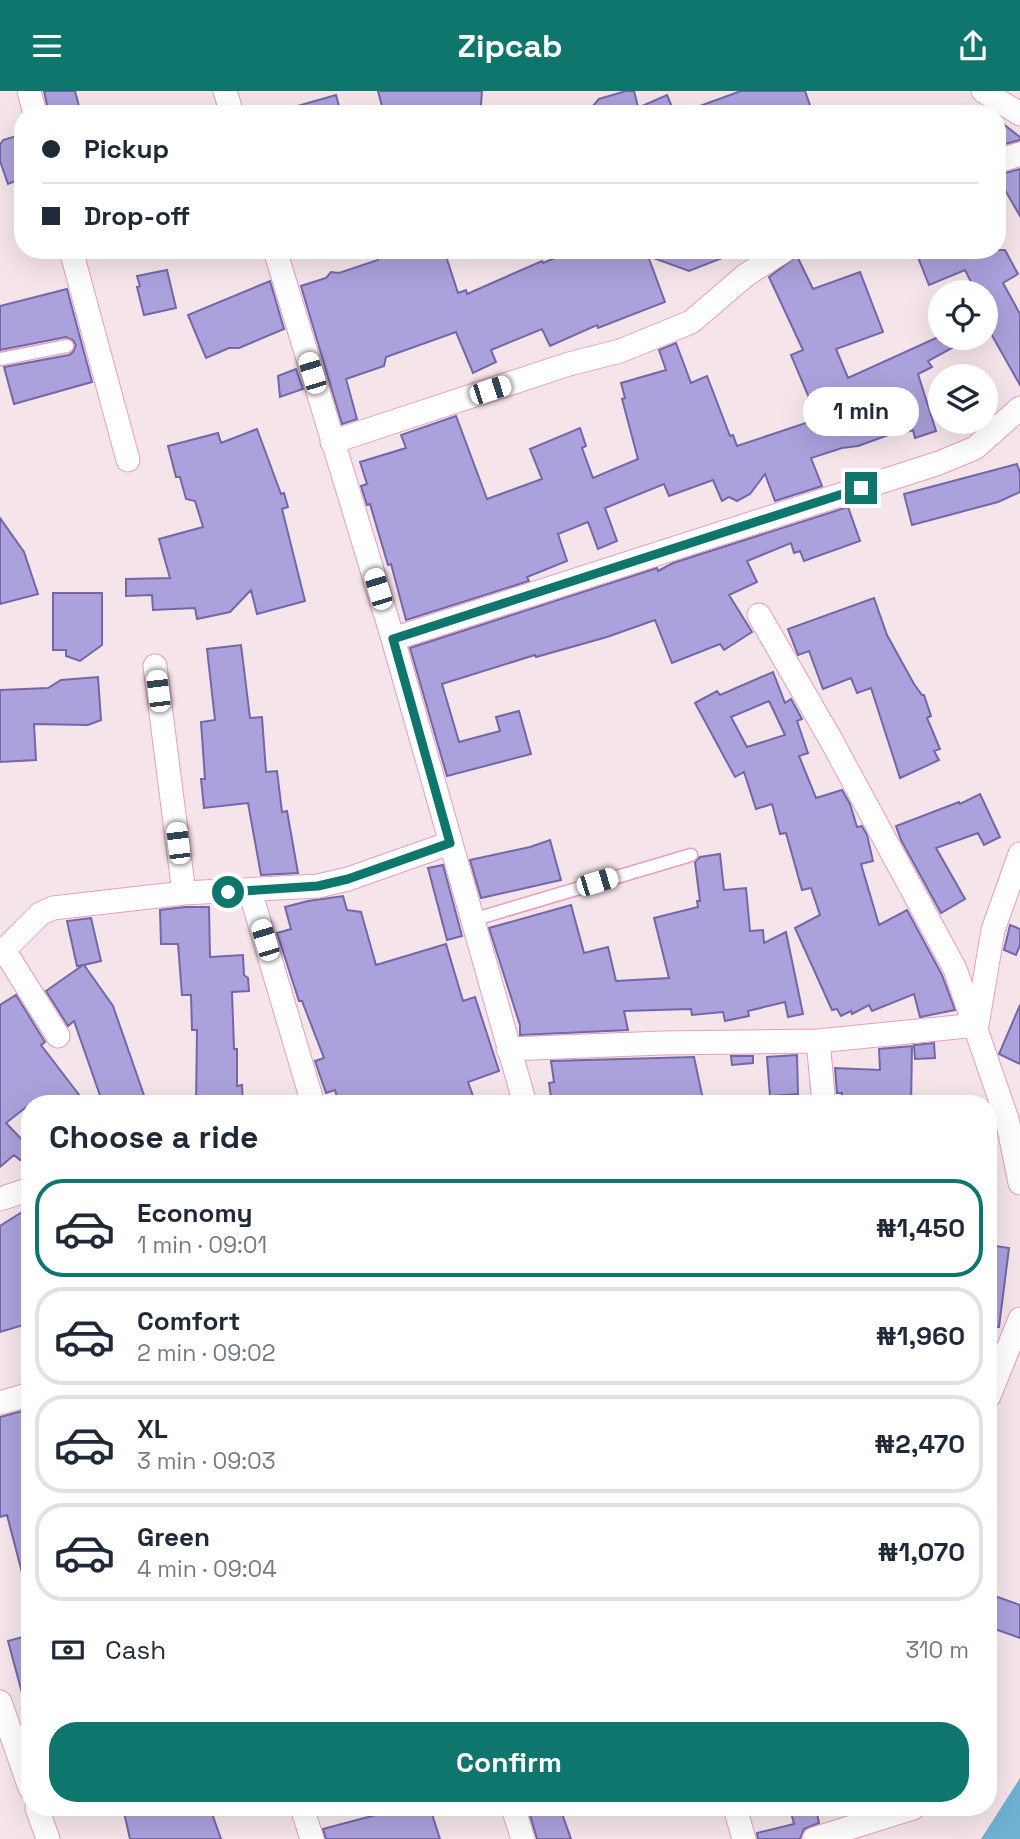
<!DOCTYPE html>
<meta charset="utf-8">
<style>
:root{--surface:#fff;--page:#f6f6f7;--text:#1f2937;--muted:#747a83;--line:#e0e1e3;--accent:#0f766e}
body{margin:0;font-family:"Space Grotesk",sans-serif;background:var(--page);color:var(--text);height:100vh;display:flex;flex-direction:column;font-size:26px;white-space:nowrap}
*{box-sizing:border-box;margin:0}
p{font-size:23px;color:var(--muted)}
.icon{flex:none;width:38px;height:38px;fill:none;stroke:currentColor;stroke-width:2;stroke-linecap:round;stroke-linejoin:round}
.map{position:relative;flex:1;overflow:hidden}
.panel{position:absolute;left:21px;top:1004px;width:976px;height:721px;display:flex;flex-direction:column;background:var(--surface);border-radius:28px;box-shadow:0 7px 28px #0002}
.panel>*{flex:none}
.banner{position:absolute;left:14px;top:14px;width:992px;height:154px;border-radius:28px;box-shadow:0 7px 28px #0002;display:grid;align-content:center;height:154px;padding:0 28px;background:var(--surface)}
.fabs{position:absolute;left:928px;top:189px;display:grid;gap:14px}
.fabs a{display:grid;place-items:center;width:70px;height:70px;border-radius:50%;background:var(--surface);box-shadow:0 7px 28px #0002;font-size:35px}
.end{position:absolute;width:32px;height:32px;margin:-16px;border:9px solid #0f766e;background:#fff;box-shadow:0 0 0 4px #fff}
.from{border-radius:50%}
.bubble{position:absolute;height:49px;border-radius:24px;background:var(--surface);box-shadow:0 7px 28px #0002;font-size:23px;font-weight:600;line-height:49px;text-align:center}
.car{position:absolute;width:21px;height:42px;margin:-21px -10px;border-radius:9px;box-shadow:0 0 5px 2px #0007;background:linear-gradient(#fff 24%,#345 0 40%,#fff 0 76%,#345 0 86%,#fff 0)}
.banner b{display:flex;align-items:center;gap:24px;height:66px;font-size:26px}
.banner b+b{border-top:2px solid var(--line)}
.banner i{width:18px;height:18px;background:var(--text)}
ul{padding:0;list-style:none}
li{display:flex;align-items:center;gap:21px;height:98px;margin:0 14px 10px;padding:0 14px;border:4px solid var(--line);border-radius:28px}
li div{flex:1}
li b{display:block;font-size:26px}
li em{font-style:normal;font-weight:600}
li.active{border-color:var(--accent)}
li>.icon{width:63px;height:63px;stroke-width:1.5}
h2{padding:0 28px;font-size:32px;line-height:84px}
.pay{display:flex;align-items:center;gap:18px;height:77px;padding:0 28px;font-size:26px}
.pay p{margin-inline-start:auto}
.cta{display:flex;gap:14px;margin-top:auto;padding:14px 28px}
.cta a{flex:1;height:80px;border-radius:28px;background:var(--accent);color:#fff;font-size:28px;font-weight:600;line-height:80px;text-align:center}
header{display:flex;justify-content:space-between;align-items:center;height:91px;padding:0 28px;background:var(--accent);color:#fff;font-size:32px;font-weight:600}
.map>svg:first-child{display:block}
</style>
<header><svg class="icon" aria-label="menu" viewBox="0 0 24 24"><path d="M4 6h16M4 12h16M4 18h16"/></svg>Zipcab<svg class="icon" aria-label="share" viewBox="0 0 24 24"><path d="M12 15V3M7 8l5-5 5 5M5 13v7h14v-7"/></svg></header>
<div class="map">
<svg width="1020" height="1748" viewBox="0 0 1020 1748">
<rect width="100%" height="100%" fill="#f5e5eb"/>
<!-- water -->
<path fill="#6eb1d3" d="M 1020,1687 L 1020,1748 L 981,1748 Z"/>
<!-- building -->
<path fill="#aba1dc" stroke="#7367a7" stroke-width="2" fill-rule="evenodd" d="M 44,0 L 75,0 L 81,23 L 49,23 Z
M 378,0 L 482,0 L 481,14 L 484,23 L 384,23 Z
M 626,0 L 634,0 L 638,16 L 615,23 L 586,23 L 599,8 Z
M 741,0 L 805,0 L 813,23 L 686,23 L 686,20 Z
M 336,4 L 341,23 L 287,23 L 287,18 Z
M 667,4 L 675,23 L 624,23 Z
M 998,29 L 1020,46 L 1020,49 L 998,55 Z
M 23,43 L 23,87 L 8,93 L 0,70 L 0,54 L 3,49 Z
M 1020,78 L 1020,125 L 998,87 L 998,84 Z
M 402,159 L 444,159 L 458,202 L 466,199 L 467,203 L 542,170 L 543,172 L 574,159 L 740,160 L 689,180 L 648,165 L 665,211 L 598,237 L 597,234 L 550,255 L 542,238 L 491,259 L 496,271 L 473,282 L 456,241 L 386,266 L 384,275 L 346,288 L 357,328 L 342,333 L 301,195 L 326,187 L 331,181 L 339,182 L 378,169 L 376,164 Z
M 915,159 L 1005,159 L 1018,183 L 1003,192 L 1020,223 L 1020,294 L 985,232 L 985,201 L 976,201 L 965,179 L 929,194 Z
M 797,165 L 813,198 L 860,181 L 883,241 L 836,258 L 848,287 L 936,247 L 970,247 L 928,270 L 932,276 L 918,283 L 936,340 L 915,347 L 913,339 L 906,341 L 905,338 L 858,355 L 842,357 L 811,367 L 822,395 L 775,410 L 765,383 L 750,403 L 737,410 L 729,406 L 722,410 L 713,389 L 669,405 L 664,393 L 605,417 L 617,450 L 598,458 L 588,431 L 558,443 L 567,470 L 527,486 L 529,490 L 406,529 L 391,473 L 388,474 L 370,413 L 367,414 L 361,395 L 367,393 L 360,371 L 406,357 L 401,344 L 456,325 L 487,408 L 542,388 L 530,358 L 580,337 L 586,355 L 582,357 L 593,387 L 638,368 L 622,308 L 625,307 L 621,292 L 666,279 L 659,259 L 676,252 L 691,292 L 707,285 L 730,345 L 733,344 L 737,355 L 818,328 L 791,264 L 803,259 L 769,186 Z
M 167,179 L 176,217 L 144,224 L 137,196 L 140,195 L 137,185 Z
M 270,190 L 284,238 L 239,257 L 229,257 L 206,267 L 188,224 Z
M 67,198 L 92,291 L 14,313 L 4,276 L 69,264 L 73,261 L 76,254 L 73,249 L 66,246 L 0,259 L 0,215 Z
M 296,278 L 303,298 L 280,306 L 278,285 Z
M 257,338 L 281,403 L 284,402 L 288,416 L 282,418 L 305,510 L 257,523 L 251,499 L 230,521 L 197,528 L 195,517 L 153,519 L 152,504 L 126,505 L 126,488 L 170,487 L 159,448 L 203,436 L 195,410 L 186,408 L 180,386 L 176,386 L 168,355 L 218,342 L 221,352 Z
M 1017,373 L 1020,382 L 1020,401 L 998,411 L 912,434 L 904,403 Z
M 848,416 L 860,450 L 804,470 L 800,460 L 794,462 L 791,452 L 747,470 L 757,491 L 729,504 L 752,541 L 724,559 L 720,553 L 672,572 L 655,529 L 607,546 L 536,566 L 535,564 L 442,593 L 459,651 L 500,640 L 496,626 L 519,620 L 531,663 L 447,685 L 410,557 L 657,477 L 658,480 L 673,472 Z
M 0,427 L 24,461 L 38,503 L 0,513 Z
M 53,502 L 102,502 L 102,554 L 80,570 L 66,565 L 66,559 L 53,559 Z
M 874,507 L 887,544 L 914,593 L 922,604 L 924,604 L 931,625 L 927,627 L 940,658 L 934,660 L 939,669 L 900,687 L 871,597 L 857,602 L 851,587 L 823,598 L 809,560 L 798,564 L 788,538 Z
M 241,554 L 250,627 L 262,626 L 266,681 L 277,680 L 282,721 L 287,720 L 298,782 L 261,784 L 248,712 L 204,717 L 201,688 L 205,688 L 201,631 L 215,629 L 207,558 Z
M 773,581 L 785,612 L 791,608 L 802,628 L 797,630 L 808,662 L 799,665 L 816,707 L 842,699 L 850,713 L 857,736 L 862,735 L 867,744 L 873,770 L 861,773 L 879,834 L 907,819 L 942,884 L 955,919 L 920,926 L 914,903 L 872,920 L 869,914 L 852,923 L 851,920 L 841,925 L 837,918 L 832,919 L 795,837 L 820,824 L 811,797 L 802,799 L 786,742 L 780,743 L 772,713 L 756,718 L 744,681 L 735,686 L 695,612 L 717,600 L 720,604 ZM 769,610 L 785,644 L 747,656 L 731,626 Z
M 98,586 L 101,629 L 88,634 L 34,633 L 36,669 L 0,671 L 0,599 L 48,597 L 61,589 Z
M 980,703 L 1000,746 L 984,754 L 978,742 L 936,757 L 965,808 L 941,822 L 901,749 L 896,735 L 959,711 L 960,713 Z
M 550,749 L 561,789 L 481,807 L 470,769 L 530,756 Z
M 720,763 L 724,799 L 746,797 L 750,840 L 763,839 L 764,852 L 786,841 L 803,923 L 788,926 L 785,911 L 748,920 L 749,925 L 725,930 L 723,921 L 692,924 L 691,918 L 624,920 L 628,939 L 520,944 L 520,934 L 489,837 L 571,814 L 584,862 L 608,856 L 616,890 L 669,887 L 654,827 L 698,816 L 697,810 L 700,810 L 695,771 L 700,766 Z
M 443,774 L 462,845 L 447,849 L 428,777 Z
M 343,805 L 347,819 L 361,821 L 376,874 L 446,853 L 463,910 L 475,906 L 499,980 L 468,991 L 476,1013 L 339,1013 L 335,999 L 326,1002 L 315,970 L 324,967 L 302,910 L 299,910 L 277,842 L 291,838 L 285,816 L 308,810 Z
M 185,816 L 209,816 L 210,866 L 243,864 L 244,884 L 248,887 L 249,900 L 232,901 L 234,958 L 237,958 L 237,995 L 242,994 L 243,1013 L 196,1013 L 197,939 L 192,939 L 191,904 L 182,904 L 178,853 L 161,853 L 160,819 Z
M 91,827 L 101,870 L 84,874 L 113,915 L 147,1013 L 103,1013 L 74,930 L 68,935 L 46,900 L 83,874 L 77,875 L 67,830 Z
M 1010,834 L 1020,838 L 1020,854 L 1016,864 L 1004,859 Z
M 16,904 L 45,951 L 41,954 L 86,1013 L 30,1013 L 6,1032 L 30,1057 L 30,1063 L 20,1069 L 14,1064 L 0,1076 L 0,914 Z
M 1020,914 L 1020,973 L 999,963 Z
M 934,952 L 935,967 L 915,968 L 914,954 Z
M 912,955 L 911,1013 L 842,1013 L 842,1002 L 837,1002 L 835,977 L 880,979 L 879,958 Z
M 797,964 L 798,1003 L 770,1005 L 767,966 Z
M 731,965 L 753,965 L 753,972 L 732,974 Z
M 694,966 L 704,1013 L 552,1013 L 549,992 L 554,991 L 551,970 Z
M 30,1116 L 30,1232 L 0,1241 L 0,1135 Z
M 989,1154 L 1009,1157 L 999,1236 L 989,1235 Z
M 30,1318 L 30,1488 L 24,1489 L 7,1424 L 0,1426 L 0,1326 Z
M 989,1503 L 1020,1514 L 1020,1547 L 989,1536 Z
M 30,1544 L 30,1612 L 25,1613 L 8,1550 Z
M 123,1717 L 210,1717 L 221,1748 L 130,1748 Z
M 402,1717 L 430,1717 L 440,1748 L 326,1748 L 323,1738 Z
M 528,1717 L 560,1717 L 571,1748 L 537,1748 Z
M 790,1717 L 816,1717 L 819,1732 L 804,1738 L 800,1748 L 758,1748 L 757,1742 L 794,1733 Z"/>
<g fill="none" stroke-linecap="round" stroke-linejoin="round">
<!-- lane casing -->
<g stroke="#e99dbe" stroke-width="15">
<path id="lane" d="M 0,268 L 67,255
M 472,829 L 691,764"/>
</g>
<!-- street casing -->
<g stroke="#e99dbe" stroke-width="25">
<path id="street" d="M 29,0 L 35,23
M 225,0 L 232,23
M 983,0 L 1020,23
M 998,70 L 1020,63
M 71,159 L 128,369
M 275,159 L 393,548 L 525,1013
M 332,351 L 569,273 L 620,260 L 691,231 L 746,184 L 785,159
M 759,524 L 831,649 L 955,878 L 1007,1028 L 1020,1092
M 393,548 L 939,372 L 975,357 L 1020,317
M 155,575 L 184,802
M 250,800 L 313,1013
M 4,859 L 58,945
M 0,863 L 40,823 L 53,817 L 184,802 L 318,795 L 348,788 L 450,752
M 977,934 L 993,839 L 1020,763
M 818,950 L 824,1013
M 508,958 L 662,952 L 818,950 L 977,934
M 0,1108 L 30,1098
M 989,1305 L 1020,1228
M 0,1312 L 30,1303
M 0,1611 L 30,1697
M 37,1717 L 48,1748
M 302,1717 L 312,1748
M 513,1717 L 523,1748
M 735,1717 L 744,1748
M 814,1748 L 913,1717"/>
</g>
<!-- lane -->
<use href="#lane" stroke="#fff" stroke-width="12"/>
<!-- street -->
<use href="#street" stroke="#fff" stroke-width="23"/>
</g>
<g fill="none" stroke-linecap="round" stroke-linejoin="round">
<!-- route -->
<path stroke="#0f766e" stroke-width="9" d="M 228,801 L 318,795 L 348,788 L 450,752 L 393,548 L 861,397"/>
</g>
</svg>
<div class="fabs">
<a><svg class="icon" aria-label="locate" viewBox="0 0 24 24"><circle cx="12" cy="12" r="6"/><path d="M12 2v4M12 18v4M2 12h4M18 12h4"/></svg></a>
<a><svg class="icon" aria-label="layers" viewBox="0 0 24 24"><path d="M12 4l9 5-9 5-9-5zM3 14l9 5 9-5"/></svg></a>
</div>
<i class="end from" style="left:228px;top:801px"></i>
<i class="end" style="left:861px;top:397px"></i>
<div class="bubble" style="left:803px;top:296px;width:116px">1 min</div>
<i class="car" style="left:312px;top:282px;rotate:343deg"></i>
<i class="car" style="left:490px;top:299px;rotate:72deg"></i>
<i class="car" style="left:378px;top:498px;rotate:343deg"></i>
<i class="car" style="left:158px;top:600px;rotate:353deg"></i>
<i class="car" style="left:178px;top:752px;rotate:353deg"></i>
<i class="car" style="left:597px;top:791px;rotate:73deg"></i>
<i class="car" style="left:265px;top:849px;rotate:343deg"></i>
<div class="banner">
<b><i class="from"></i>Pickup</b>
<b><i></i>Drop-off</b>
</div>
<section class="panel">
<h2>Choose a ride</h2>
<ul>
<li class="active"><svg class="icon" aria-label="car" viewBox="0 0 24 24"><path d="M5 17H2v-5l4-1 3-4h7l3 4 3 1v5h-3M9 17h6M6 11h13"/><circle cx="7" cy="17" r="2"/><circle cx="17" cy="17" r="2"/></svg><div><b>Economy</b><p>1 min · 09:01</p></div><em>₦1,450</em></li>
<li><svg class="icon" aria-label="car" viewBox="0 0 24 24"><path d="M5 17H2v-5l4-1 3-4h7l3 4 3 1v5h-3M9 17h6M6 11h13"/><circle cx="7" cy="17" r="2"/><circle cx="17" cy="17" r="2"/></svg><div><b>Comfort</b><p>2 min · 09:02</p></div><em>₦1,960</em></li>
<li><svg class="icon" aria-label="car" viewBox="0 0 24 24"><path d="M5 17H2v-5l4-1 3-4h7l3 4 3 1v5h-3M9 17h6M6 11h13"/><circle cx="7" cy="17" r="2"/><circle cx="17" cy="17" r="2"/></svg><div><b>XL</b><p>3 min · 09:03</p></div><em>₦2,470</em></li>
<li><svg class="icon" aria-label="car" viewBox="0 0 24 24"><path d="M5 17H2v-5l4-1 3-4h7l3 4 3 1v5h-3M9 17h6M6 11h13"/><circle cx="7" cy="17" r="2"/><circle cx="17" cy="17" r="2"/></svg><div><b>Green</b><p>4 min · 09:04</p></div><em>₦1,070</em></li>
</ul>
<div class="pay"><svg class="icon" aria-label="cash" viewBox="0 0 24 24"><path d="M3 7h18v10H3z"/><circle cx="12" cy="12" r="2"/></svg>Cash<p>310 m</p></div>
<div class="cta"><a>Confirm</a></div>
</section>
</div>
